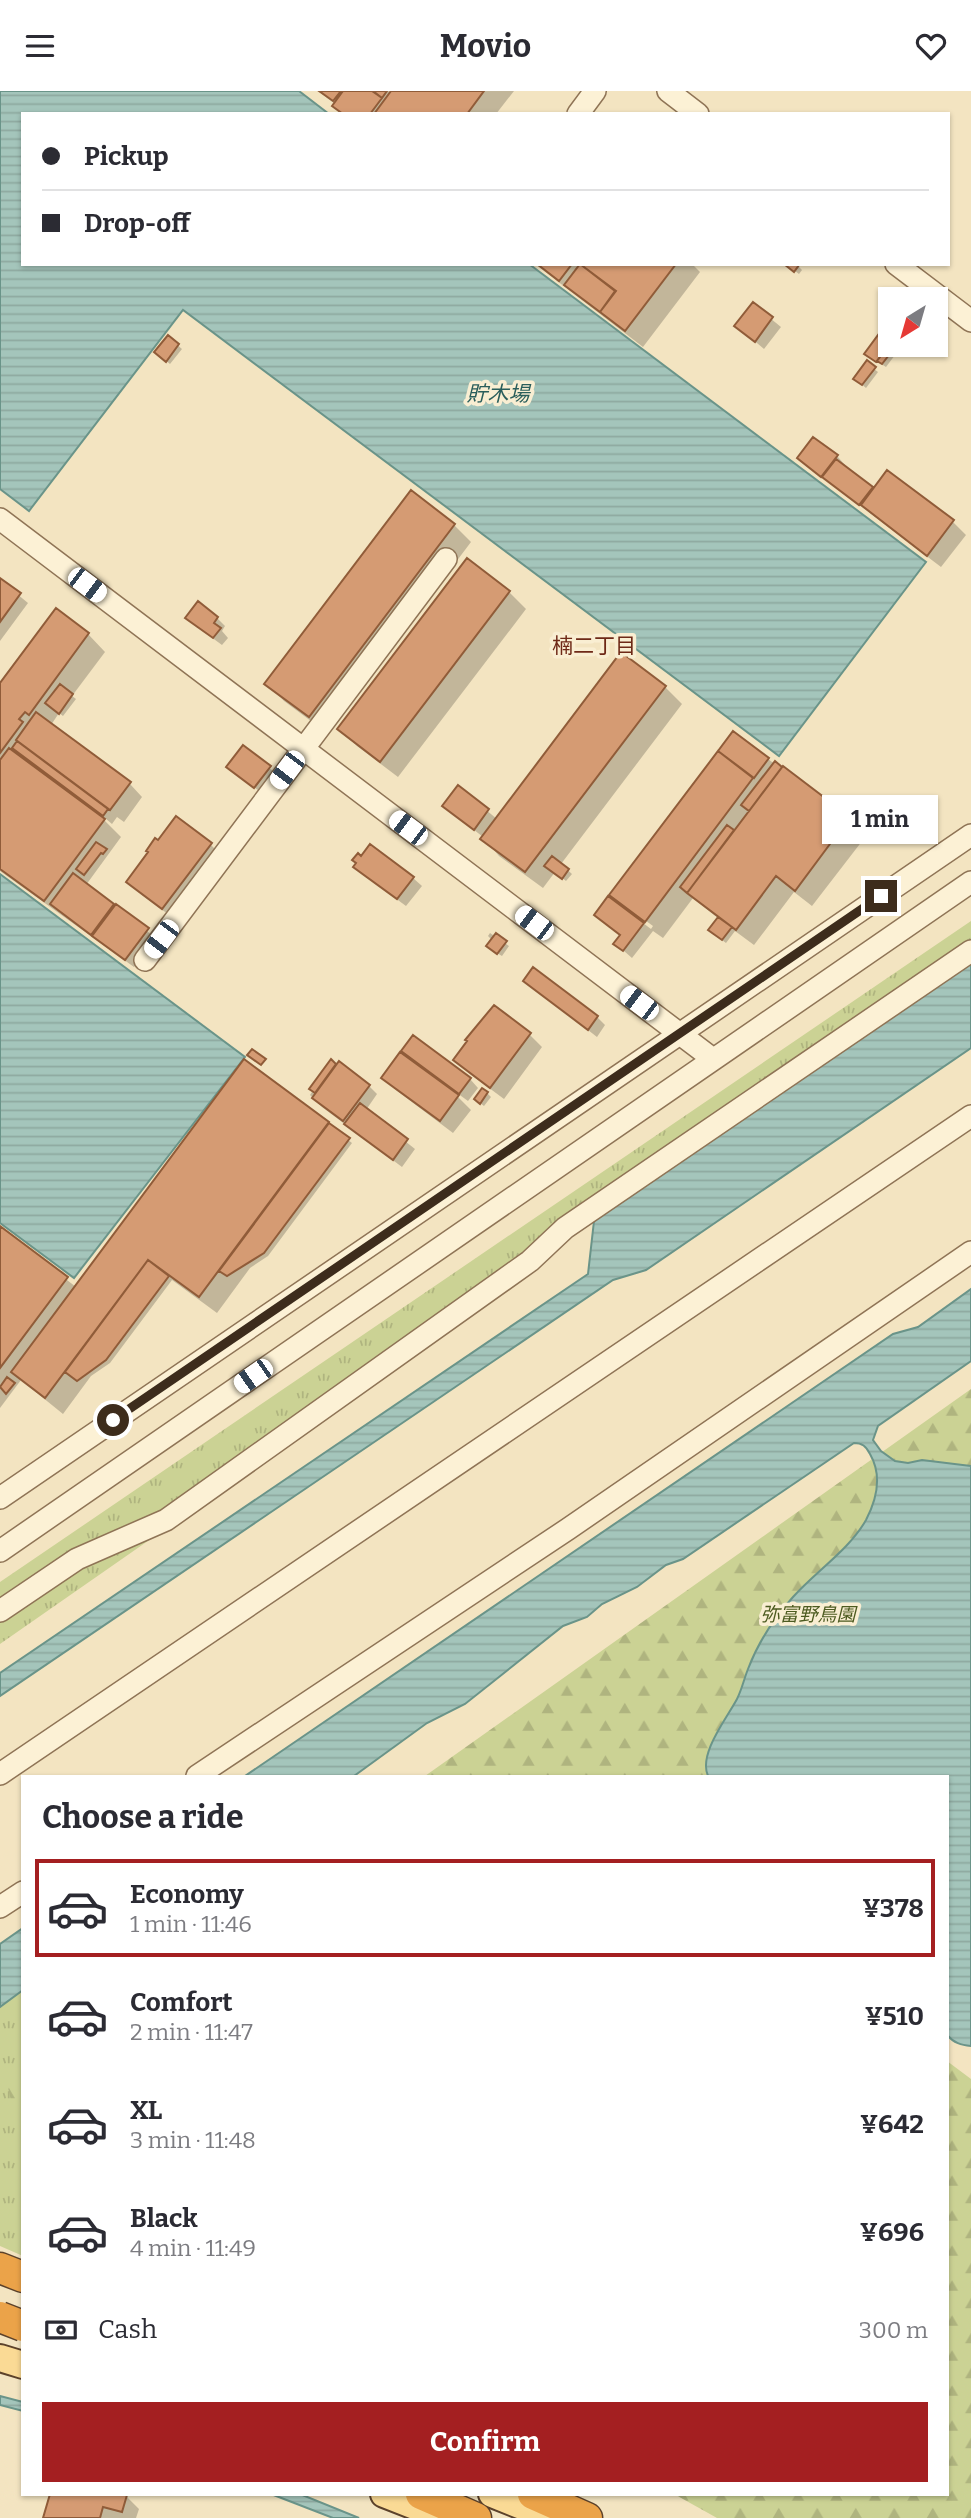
<!DOCTYPE html>
<meta charset="utf-8">
<style>
:root{--surface:#fff;--page:#f2f2f3;--text:#2b2b33;--muted:#7c7c81;--line:#e1e1e2;--accent:#a41f21}
body{margin:0;font-family:Bitter,"Noto Sans JP",serif;background:var(--page);color:var(--text);height:100vh;display:flex;flex-direction:column;font-size:26px;white-space:nowrap}
*{box-sizing:border-box;margin:0}
p{font-size:23px;color:var(--muted)}
.icon{flex:none;width:38px;height:38px;fill:none;stroke:currentColor;stroke-width:2;stroke-linecap:round;stroke-linejoin:round}
.map{position:relative;flex:1;overflow:hidden}
.sheet{position:absolute;left:21px;top:1684px;width:928px;height:721px;display:flex;flex-direction:column;background:var(--surface);border-radius:0px;box-shadow:0 2px 5px #0004}
.sheet>*{flex:none}
.top-card{position:absolute;left:21px;top:21px;width:929px;height:154px;border-radius:0px;box-shadow:0 2px 5px #0004;display:grid;align-content:center;height:154px;padding:0 21px;background:var(--surface)}
.needle{width:46px;rotate:217deg}
.fabs{position:absolute;left:878px;top:196px;display:grid;gap:14px}
.fabs a{display:grid;place-items:center;width:70px;height:70px;border-radius:0px;background:var(--surface);box-shadow:0 2px 5px #0004;font-size:35px}
.end{position:absolute;width:32px;height:32px;margin:-16px;border:9px solid #3d2c1c;background:#fff;box-shadow:0 0 0 4px #fff}
.from{border-radius:50%}
.bubble{position:absolute;height:49px;border-radius:0px;background:var(--surface);box-shadow:0 2px 5px #0004;font-size:23px;font-weight:700;line-height:49px;text-align:center}
.car{position:absolute;width:21px;height:42px;margin:-21px -10px;border-radius:9px;box-shadow:0 0 5px 2px #0007;background:linear-gradient(#fff 24%,#345 0 40%,#fff 0 76%,#345 0 86%,#fff 0)}
.top-card b{display:flex;align-items:center;gap:24px;height:66px;font-size:26px}
.top-card b+b{border-top:2px solid var(--line)}
.top-card i{width:18px;height:18px;background:var(--text)}
ul{padding:0;list-style:none}
li{display:flex;align-items:center;gap:21px;height:98px;margin:0 14px 10px;padding:0 7px;border:4px solid transparent;border-radius:0px}
li div{flex:1}
li b{display:block;font-size:26px}
li em{font-style:normal;font-weight:700}
li.current{border-color:var(--accent)}
li>.icon{width:63px;height:63px;stroke-width:1.5}
h2{padding:0 21px;font-size:32px;line-height:84px}
.pay{display:flex;align-items:center;gap:18px;height:77px;padding:0 21px;font-size:26px}
.pay p{margin-inline-start:auto}
.action{display:flex;gap:14px;margin-top:auto;padding:14px 21px}
.action a{flex:1;height:80px;border-radius:0px;background:var(--accent);color:#fff;font-size:28px;font-weight:700;line-height:80px;text-align:center}
header{display:flex;justify-content:space-between;align-items:center;height:91px;padding:0 21px;background:var(--surface);font-size:32px;font-weight:700}
.map>svg:first-child{display:block}
</style>
<header><svg class="icon" aria-label="menu" viewBox="0 0 24 24"><path d="M4 6h16M4 12h16M4 18h16"/></svg>Movio<svg class="icon" aria-label="heart" viewBox="0 0 24 24"><path d="M12 20l-8-8c-3-5 5-10 8-4 3-6 11-1 8 4z"/></svg></header>
<div class="map">
<svg width="971" height="2427" viewBox="0 0 971 2427">
<defs>
<pattern id="grass-tufts" width="24" height="20" patternUnits="userSpaceOnUse" patternTransform="scale(1.75)"><rect width="24" height="20" fill="#cbd294"/><path d="M3 7l-1-3M5 7V3M7 7l1-3M15 17l-1-3M17 17v-4M19 17l1-3" fill="none" stroke="#afb47f"/></pattern>
<pattern id="forest-firs" width="22" height="20" patternUnits="userSpaceOnUse" patternTransform="scale(1.75)"><rect width="22" height="20" fill="#cbd294"/><path d="M5 1l3.5 6h-7zM16 11l3.5 6h-7z" fill="#afb47f"/></pattern>
<pattern id="water-rules" width="6" height="5" patternUnits="userSpaceOnUse" patternTransform="scale(1.75)"><rect width="6" height="5" fill="#a4c5bb"/><path d="M0 2.5h6" fill="none" stroke="#8ea9a0"/></pattern>
</defs>
<rect width="100%" height="100%" fill="#f3e4c1"/>
<!-- grass -->
<path fill="url(#grass-tufts)" d="M 971,830 L 971,869 L 580,1138 L 534,1181 L 0,1553 L 0,1491 Z
M 23,1863 L 23,2165 L 0,2155 L 0,1878 Z"/>
<!-- forest -->
<path fill="url(#forest-firs)" d="M 971,1298 L 971,1486 L 798,1685 L 425,1685 Z
M 947,1970 L 971,1988 L 971,2427 L 717,2427 L 674,2403 L 947,2403 Z
M 23,1971 L 23,2044 L 18,2041 L 5,1983 Z"/>
<!-- water -->
<path fill="url(#water-rules)" stroke="#6a9489" stroke-width="2" d="M 0,0 L 299,0 L 329,23 L 23,23 L 23,173 L 529,173 L 926,471 L 779,665 L 183,219 L 29,420 L 0,398 Z
M 0,783 L 245,966 L 74,1187 L 0,1132 Z
M 971,872 L 971,957 L 646,1179 L 613,1189 L 0,1605 L 0,1582 L 588,1183 L 594,1130 Z
M 971,1198 L 971,1270 L 878,1335 L 873,1349 L 881,1360 L 895,1370 L 908,1372 L 922,1369 L 971,1375 L 971,1955 C 961,1954 954,1952 947,1944 L 947,1685 L 708,1685 C 698,1663 727,1627 737,1608 C 742,1598 744,1588 748,1578 C 758,1552 774,1527 793,1506 C 816,1480 849,1459 866,1429 C 877,1408 882,1384 870,1363 C 866,1355 862,1352 854,1352 L 683,1468 L 666,1474 L 637,1496 L 602,1513 L 587,1526 L 563,1535 L 465,1613 L 427,1632 L 354,1685 L 245,1685 L 893,1243 L 918,1236 Z
M 23,1837 L 23,1899 L 0,1916 L 0,1853 Z
M 0,2305 L 23,2311 L 23,2320 L 0,2314 Z
M 271,2403 L 300,2403 L 359,2427 L 333,2427 Z"/>
<!-- shadow -->
<path fill="#0003" fill-rule="evenodd" d="M 318,0 L 514,0 L 496,23 L 343,23 L 335,13 Z
M 535,173 L 692,173 L 700,181 L 643,256 Z
M 786,173 L 799,173 L 798,175 L 802,179 L 799,183 Z
M 753,213 L 781,236 L 764,258 L 737,235 Z
M 168,246 L 182,258 L 170,273 L 160,265 Z
M 891,250 L 891,254 L 895,254 L 898,260 L 886,276 L 870,266 Z
M 874,278 L 878,281 L 866,297 L 859,291 Z
M 837,365 L 845,374 L 843,376 L 874,400 L 888,382 L 953,431 L 966,444 L 941,476 L 808,375 Z
M 411,401 L 454,434 L 471,451 L 327,642 L 284,610 L 267,592 Z
M 0,489 L 28,512 L 0,550 Z
M 509,501 L 526,518 L 398,686 L 357,655 L 340,638 Z
M 56,519 L 88,543 L 105,561 L 72,605 L 76,608 L 63,625 L 59,622 L 51,634 L 130,693 L 142,706 L 124,731 L 117,726 L 112,733 L 105,727 L 104,729 L 121,746 L 86,794 L 156,847 L 134,876 L 0,780 L 0,595 Z
M 217,527 L 225,535 L 222,540 L 228,547 L 222,554 L 196,535 Z
M 665,596 L 682,613 L 561,773 L 572,783 L 566,790 L 555,781 L 543,797 L 499,765 L 483,746 L 444,715 L 458,696 L 497,728 Z
M 244,656 L 279,685 L 264,704 L 229,676 Z
M 729,668 L 768,668 L 849,728 L 866,745 L 812,815 L 794,801 L 754,854 L 735,840 L 726,852 L 714,843 L 719,828 L 693,807 L 663,847 L 653,840 L 632,867 L 616,853 L 621,845 L 596,824 L 621,814 L 611,804 ZM 627,816 L 653,835 L 651,838 L 627,820 Z
M 210,753 L 223,766 L 176,829 L 142,804 L 129,791 Z
M 364,784 L 413,787 L 422,795 L 406,815 Z
M 490,842 L 509,855 L 502,865 L 492,859 L 493,850 L 488,845 Z
M 525,890 L 597,926 L 605,934 L 597,946 Z
M 529,943 L 542,956 L 504,1008 L 469,982 L 456,969 Z
M 403,960 L 470,988 L 478,997 L 468,1010 L 457,1002 L 456,1004 L 471,1019 L 453,1042 L 396,999 L 383,986 L 413,970 Z
M 244,971 L 352,1052 L 268,1165 L 250,1177 L 217,1222 L 172,1189 L 110,1272 L 91,1285 L 63,1323 L 21,1289 L 0,1317 L 0,1137 L 76,1196 Z
M 331,971 L 369,995 L 377,1003 L 366,1019 L 415,1058 L 402,1076 L 322,1016 L 310,1004 Z
M 487,1002 L 491,1006 L 484,1015 L 480,1012 Z
M 52,2403 L 117,2403 L 126,2405 L 139,2418 L 136,2427 L 45,2427 Z"/>
<!-- building -->
<path fill="#d59b73" stroke="#905c39" stroke-width="2" d="M 319,0 L 341,0 L 333,10 Z
M 343,0 L 372,0 L 382,7 L 370,23 L 343,23 L 332,15 Z
M 373,0 L 387,0 L 382,7 Z
M 391,0 L 484,0 L 467,23 L 374,23 Z
M 537,173 L 572,173 L 559,190 Z
M 580,173 L 676,173 L 625,240 L 600,221 L 616,200 Z
M 580,173 L 615,200 L 600,221 L 564,194 Z
M 784,173 L 798,173 L 799,174 L 794,181 Z
M 753,211 L 773,226 L 755,251 L 734,235 Z
M 881,240 L 891,247 L 891,251 L 876,271 L 864,263 Z
M 168,244 L 179,253 L 166,271 L 154,261 Z
M 891,252 L 896,255 L 882,273 L 877,270 Z
M 867,269 L 876,276 L 862,294 L 853,288 Z
M 813,346 L 838,364 L 821,386 L 797,367 Z
M 836,368 L 873,396 L 859,414 L 822,386 Z
M 887,379 L 954,429 L 927,465 L 861,414 Z
M 411,399 L 455,433 L 309,626 L 264,593 Z
M 467,467 L 510,500 L 380,671 L 337,638 Z
M 0,487 L 21,502 L 0,531 Z
M 198,510 L 218,526 L 214,532 L 221,537 L 213,547 L 185,527 Z
M 56,517 L 89,542 L 29,624 L 25,621 L 19,628 L 23,631 L 0,662 L 0,592 Z
M 621,561 L 666,595 L 525,781 L 480,748 Z
M 60,593 L 73,603 L 59,623 L 45,612 Z
M 36,621 L 131,691 L 110,719 L 16,649 Z
M 733,640 L 769,667 L 754,687 L 718,660 Z
M 17,650 L 108,718 L 103,725 L 12,657 Z
M 243,654 L 271,675 L 254,697 L 226,676 Z
M 9,657 L 105,728 L 44,810 L 0,778 L 0,669 Z
M 718,660 L 753,687 L 645,831 L 609,804 Z
M 775,670 L 782,676 L 749,720 L 741,714 Z
M 783,675 L 850,726 L 795,800 L 776,785 L 736,839 L 687,802 Z
M 458,694 L 489,718 L 474,739 L 442,715 Z
M 176,725 L 212,752 L 162,818 L 126,791 L 148,761 L 146,760 L 155,747 L 158,749 Z
M 727,734 L 734,739 L 687,802 L 680,796 Z
M 96,751 L 107,758 L 103,763 L 101,762 L 84,784 L 76,778 Z
M 370,753 L 414,786 L 397,808 L 353,776 L 356,772 L 352,769 L 358,762 L 361,765 Z
M 552,765 L 569,778 L 562,788 L 544,775 Z
M 73,782 L 114,813 L 91,844 L 50,813 Z
M 608,805 L 644,832 L 623,860 L 613,853 L 620,844 L 594,824 Z
M 116,813 L 149,837 L 125,869 L 92,845 Z
M 718,826 L 732,836 L 722,849 L 708,839 Z
M 496,842 L 507,850 L 497,863 L 486,855 Z
M 533,876 L 598,925 L 588,939 L 523,890 Z
M 494,914 L 531,942 L 490,997 L 453,969 L 467,950 L 465,949 Z
M 413,944 L 471,987 L 459,1003 L 401,960 Z
M 252,958 L 266,968 L 261,974 L 247,964 Z
M 400,961 L 459,1004 L 440,1030 L 381,987 Z
M 244,968 L 329,1031 L 199,1206 L 148,1169 L 45,1307 L 11,1281 Z
M 331,968 L 336,973 L 315,1002 L 309,998 Z
M 339,970 L 370,994 L 343,1030 L 312,1007 Z
M 482,997 L 488,1001 L 480,1013 L 474,1008 Z
M 360,1012 L 408,1048 L 393,1069 L 344,1033 Z
M 329,1032 L 350,1047 L 264,1162 L 227,1185 L 219,1180 Z
M 0,1135 L 68,1186 L 0,1277 Z
M 148,1169 L 169,1185 L 106,1269 L 77,1290 L 65,1281 Z
M 7,1286 L 15,1292 L 6,1303 L 0,1296 Z
M 50,2403 L 124,2403 L 127,2404 L 122,2421 L 103,2416 L 100,2427 L 43,2427 Z"/>
<g fill="none" stroke-linecap="round" stroke-linejoin="round">
<!-- minor casing -->
<g stroke="#8f7456" stroke-width="24">
<path id="minor" d="M 668,0 L 698,23
M 578,23 L 595,0
M 896,173 L 971,230
M 0,428 L 713,968
M 145,869 L 446,468
M 0,1407 L 971,744
M 0,1460 L 971,791
M 0,1520 L 77,1468 L 166,1429 L 530,1170 L 565,1137 L 971,860
M 0,1683 L 971,1025
M 197,1685 L 568,1438 L 971,1161
M 0,1816 L 23,1801"/>
</g>
<!-- major casing -->
<g stroke="#5c422b" stroke-width="30">
<path id="major" d="M 0,2267 L 23,2274
M 384,2403 L 443,2426
M 492,2403 L 552,2427"/>
</g>
<!-- highway casing -->
<g stroke="#5c422b" stroke-width="33">
<path id="highway" d="M 0,2177 L 23,2186
M 421,2403 L 476,2427
M 533,2403 L 587,2427"/>
</g>
<!-- minor -->
<use href="#minor" stroke="#fcf1d5" stroke-width="21"/>
<!-- major -->
<use href="#major" stroke="#fada95" stroke-width="26"/>
<!-- highway -->
<use href="#highway" stroke="#eba349" stroke-width="30"/>
<!-- highway-bridge casing -->
<g stroke="#5c422b" stroke-width="33" stroke-linecap="butt">
<path id="highway-bridge" d="M 0,2226 L 23,2235"/>
</g>
<!-- highway-bridge -->
<use href="#highway-bridge" stroke="#eba349" stroke-width="30"/>
</g>
<g fill="none" stroke-linecap="round" stroke-linejoin="round">
<!-- route -->
<path stroke="#3d2c1c" stroke-width="9" d="M 113,1329 L 881,805"/>
</g>
<g text-anchor="middle" dominant-baseline="central" stroke-width="7" stroke-linejoin="round" paint-order="stroke">
<!-- park labels -->
<g font-size="19" font-style="italic" fill="#4d5b20" stroke="#f9eed2">
<text x="808" y="1523">弥富野鳥園</text>
</g>
<!-- water labels -->
<g font-size="21" font-style="italic" fill="#2a5e5b" stroke="#f9eed2">
<text x="498" y="303">貯木場</text>
</g>
<!-- neighbourhood labels -->
<g font-size="21" fill="#6e2917" stroke="#f9eed2">
<text x="594" y="555">楠二丁目</text>
</g>
</g>
</svg>
<div class="fabs">
<a><svg class="needle" viewBox="-14 -14 28 28"><path d="M0-13l5 13h-10z" fill="#e53935"/><path d="M0 13l5-13h-10z" fill="#7c7c81"/></svg></a>
</div>
<i class="end from" style="left:113px;top:1329px"></i>
<i class="end" style="left:881px;top:805px"></i>
<div class="bubble" style="left:822px;top:704px;width:116px">1 min</div>
<i class="car" style="left:87px;top:494px;rotate:127deg"></i>
<i class="car" style="left:287px;top:679px;rotate:217deg"></i>
<i class="car" style="left:408px;top:737px;rotate:307deg"></i>
<i class="car" style="left:534px;top:832px;rotate:307deg"></i>
<i class="car" style="left:161px;top:848px;rotate:217deg"></i>
<i class="car" style="left:639px;top:912px;rotate:307deg"></i>
<i class="car" style="left:253px;top:1285px;rotate:235deg"></i>
<div class="top-card">
<b><i class="from"></i>Pickup</b>
<b><i></i>Drop-off</b>
</div>
<section class="sheet">
<h2>Choose a ride</h2>
<ul>
<li class="current"><svg class="icon" aria-label="car" viewBox="0 0 24 24"><path d="M5 17H2v-5l4-1 3-4h7l3 4 3 1v5h-3M9 17h6M6 11h13"/><circle cx="7" cy="17" r="2"/><circle cx="17" cy="17" r="2"/></svg><div><b>Economy</b><p>1 min · 11:46</p></div><em>¥378</em></li>
<li><svg class="icon" aria-label="car" viewBox="0 0 24 24"><path d="M5 17H2v-5l4-1 3-4h7l3 4 3 1v5h-3M9 17h6M6 11h13"/><circle cx="7" cy="17" r="2"/><circle cx="17" cy="17" r="2"/></svg><div><b>Comfort</b><p>2 min · 11:47</p></div><em>¥510</em></li>
<li><svg class="icon" aria-label="car" viewBox="0 0 24 24"><path d="M5 17H2v-5l4-1 3-4h7l3 4 3 1v5h-3M9 17h6M6 11h13"/><circle cx="7" cy="17" r="2"/><circle cx="17" cy="17" r="2"/></svg><div><b>XL</b><p>3 min · 11:48</p></div><em>¥642</em></li>
<li><svg class="icon" aria-label="car" viewBox="0 0 24 24"><path d="M5 17H2v-5l4-1 3-4h7l3 4 3 1v5h-3M9 17h6M6 11h13"/><circle cx="7" cy="17" r="2"/><circle cx="17" cy="17" r="2"/></svg><div><b>Black</b><p>4 min · 11:49</p></div><em>¥696</em></li>
</ul>
<div class="pay"><svg class="icon" aria-label="cash" viewBox="0 0 24 24"><path d="M3 7h18v10H3z"/><circle cx="12" cy="12" r="2"/></svg>Cash<p>300 m</p></div>
<div class="action"><a>Confirm</a></div>
</section>
</div>
